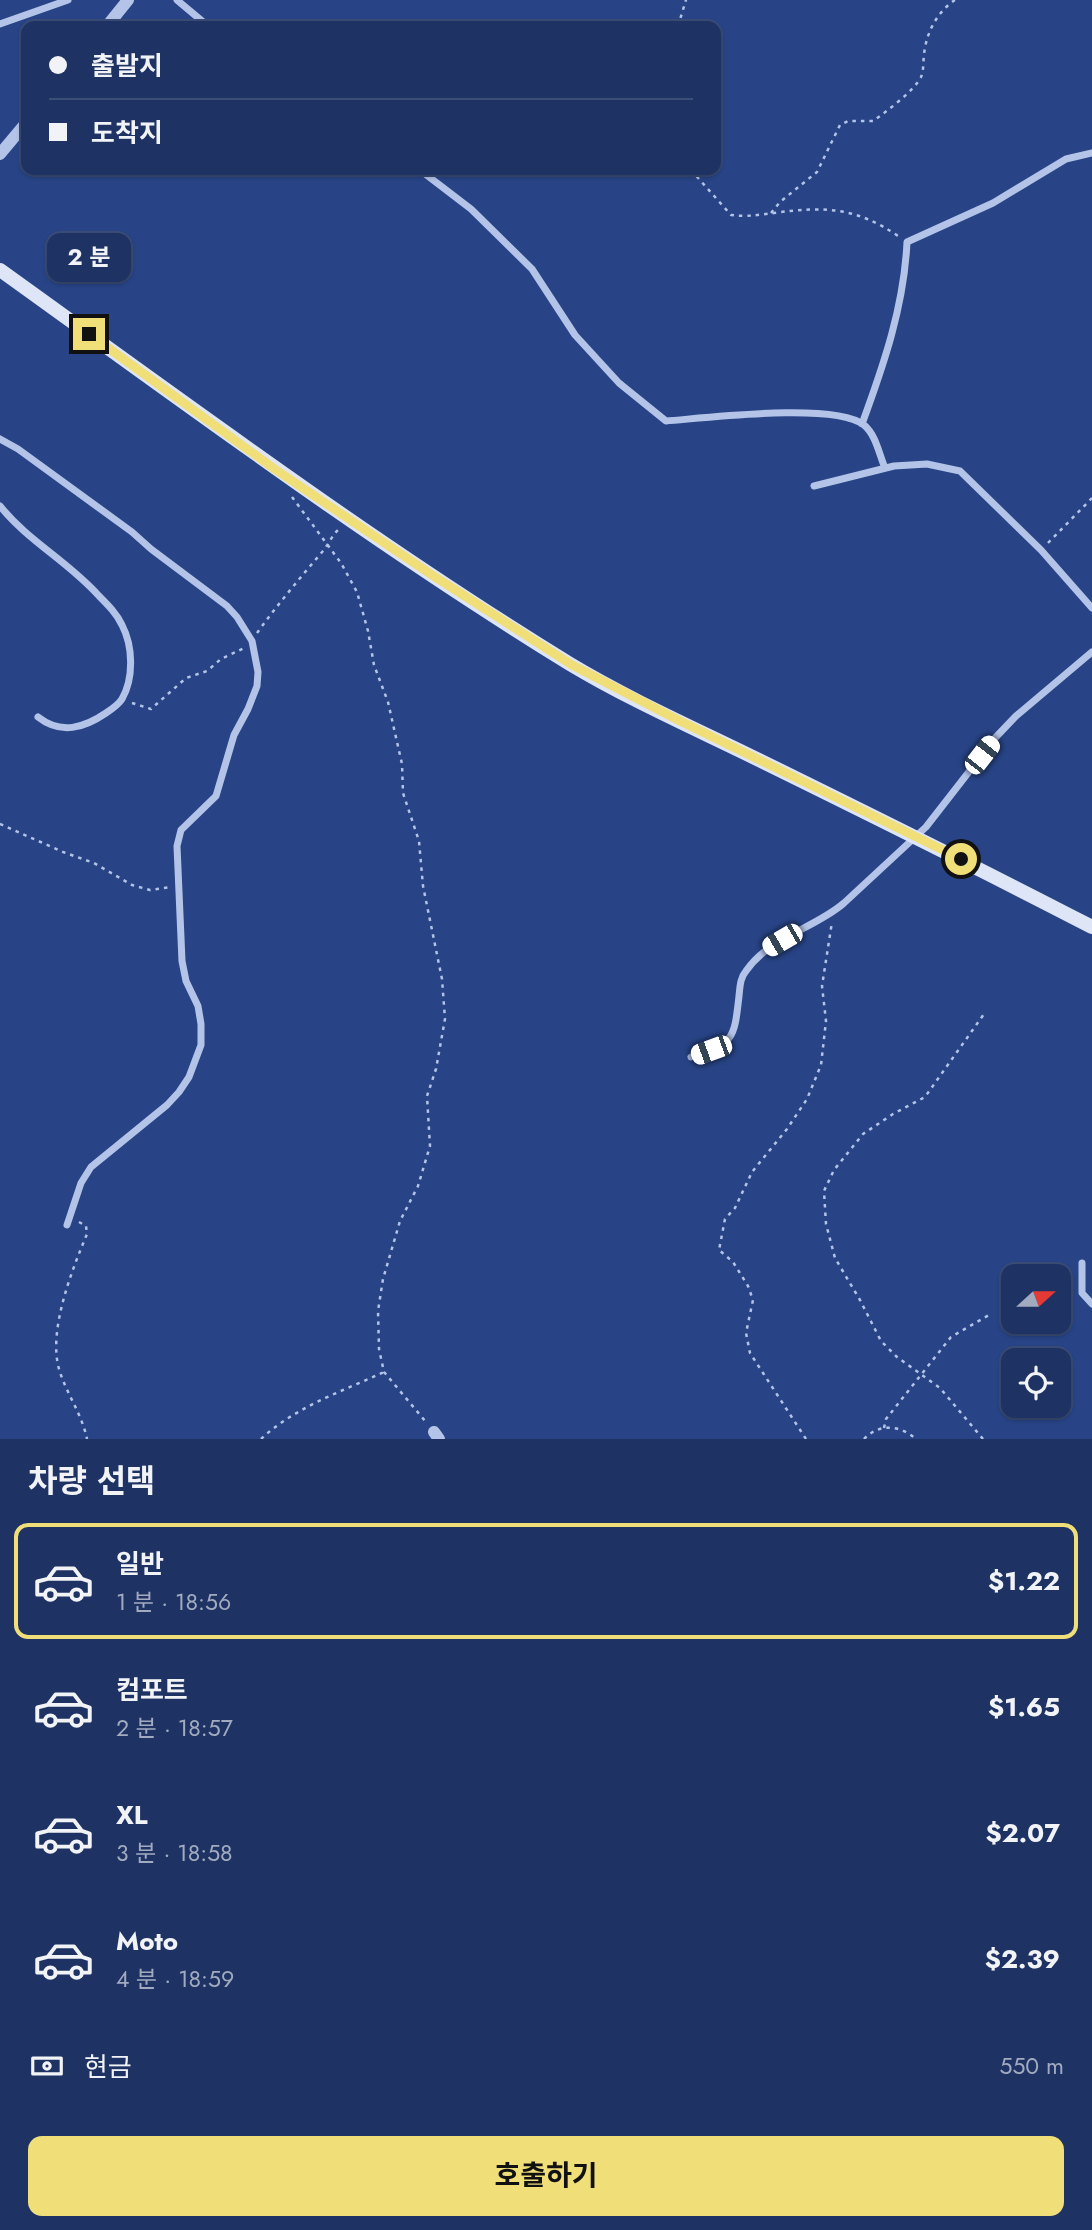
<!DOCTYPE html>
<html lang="ko">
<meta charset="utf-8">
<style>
:root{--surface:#1e3364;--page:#2b3f6d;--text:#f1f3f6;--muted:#a1aabf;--line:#3c4e78;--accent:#f0de79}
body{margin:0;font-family:Jost,"Noto Sans KR",sans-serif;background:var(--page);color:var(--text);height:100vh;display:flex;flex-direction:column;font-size:26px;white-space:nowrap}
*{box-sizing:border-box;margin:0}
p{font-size:23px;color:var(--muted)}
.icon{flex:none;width:38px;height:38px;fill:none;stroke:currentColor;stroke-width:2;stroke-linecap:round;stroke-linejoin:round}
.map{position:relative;height:1439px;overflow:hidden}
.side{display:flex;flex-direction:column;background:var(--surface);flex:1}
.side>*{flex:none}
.guide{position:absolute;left:21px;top:21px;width:700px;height:154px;border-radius:14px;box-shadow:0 2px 5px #0004,0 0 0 2px var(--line);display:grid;align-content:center;height:154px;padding:0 28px;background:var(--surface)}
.needle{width:46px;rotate:69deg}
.tools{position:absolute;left:1001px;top:1264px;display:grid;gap:14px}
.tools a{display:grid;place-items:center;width:70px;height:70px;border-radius:14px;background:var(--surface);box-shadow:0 2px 5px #0004,0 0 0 2px var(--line);font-size:35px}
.end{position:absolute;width:32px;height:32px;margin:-16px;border:9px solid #f0de79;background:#111;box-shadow:0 0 0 4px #111}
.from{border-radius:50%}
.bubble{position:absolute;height:49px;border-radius:14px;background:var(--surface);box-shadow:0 2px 5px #0004,0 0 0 2px var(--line);font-size:23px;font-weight:700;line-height:49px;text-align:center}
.car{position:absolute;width:21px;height:42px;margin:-21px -10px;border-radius:9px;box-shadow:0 0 5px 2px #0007;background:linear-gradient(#fff 24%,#345 0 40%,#fff 0 76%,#345 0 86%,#fff 0)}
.guide b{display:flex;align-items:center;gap:24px;height:66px;font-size:26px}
.guide b+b{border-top:2px solid var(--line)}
.guide i{width:18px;height:18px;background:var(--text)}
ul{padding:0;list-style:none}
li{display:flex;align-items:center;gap:21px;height:116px;margin:0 14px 10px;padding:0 14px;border:4px solid transparent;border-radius:14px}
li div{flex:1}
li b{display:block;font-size:26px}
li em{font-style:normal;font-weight:700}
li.selected{border-color:var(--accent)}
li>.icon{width:63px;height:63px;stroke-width:1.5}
h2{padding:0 28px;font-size:32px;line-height:84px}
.pay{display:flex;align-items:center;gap:18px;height:77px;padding:0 28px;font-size:26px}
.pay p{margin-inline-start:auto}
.cta{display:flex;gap:14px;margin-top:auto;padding:14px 28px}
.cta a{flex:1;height:80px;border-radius:14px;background:var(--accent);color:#111;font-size:28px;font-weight:700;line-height:80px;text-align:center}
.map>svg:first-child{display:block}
</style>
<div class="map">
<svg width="1092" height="1439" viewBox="0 0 1092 1439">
<rect width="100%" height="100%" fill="#284486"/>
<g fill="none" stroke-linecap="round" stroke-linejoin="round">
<!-- path -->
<path stroke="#b3c4e8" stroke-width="2.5" stroke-dasharray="3.5 5" stroke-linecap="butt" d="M 678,26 L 686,0
M 691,170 L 731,215 C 750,217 755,215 774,213 C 823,206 856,207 898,236
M 771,213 L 780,202 L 817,172 L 840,125 L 848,121 L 873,121 C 886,112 915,90 921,77 C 924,70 923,62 924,55 C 926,33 937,12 955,0
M 292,497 L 341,563 L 357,592 L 368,631 L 374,665 L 388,702 L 402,764 L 403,793 L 419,841 L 423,886 L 442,979 L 445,1019 L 436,1069 L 427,1096 L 430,1146 L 418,1186 L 400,1221 L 383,1279 L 378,1311 L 379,1349 L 384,1372 L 426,1422
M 1048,543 L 1092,498
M 257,633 C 278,604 300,578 323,551 C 329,544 332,535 339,529
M 132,703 L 151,709 L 186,678 L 207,671 L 221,659 L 244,648
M 0,824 L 63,852 L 94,863 L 132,885 L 150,890 L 171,887
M 79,1222 L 86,1226 L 87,1234 C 72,1270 48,1330 59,1369 C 66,1393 82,1414 87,1439
M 884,1428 L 886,1419 L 951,1337 L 989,1315
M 261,1439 C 295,1407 343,1391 384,1372
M 806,1439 L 750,1353 L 746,1333 L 753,1300 L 748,1286 L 733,1262 L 719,1250 L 725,1219 L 735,1208 L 752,1172 L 787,1129 L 807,1099 L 821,1065 L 826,1021 L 822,986 L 832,922
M 864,1439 C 879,1423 900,1425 916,1439
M 983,1439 L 940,1388 L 897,1357 L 881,1341 L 860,1300 L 835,1258 L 826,1224 L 824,1191 L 834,1170 L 863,1134 L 893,1114 L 925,1097 L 984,1014"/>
<!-- minor -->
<path stroke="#b3c4e8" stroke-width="7" d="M 177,0 L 208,26
M 0,24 L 68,0
M 420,170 L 471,209 L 532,269 L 575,335 L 619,383 L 666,421 C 706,418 834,402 864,425 C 876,435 879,454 885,468
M 862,424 C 884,364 904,306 907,242 L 993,203 L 1066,159 L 1092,153
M 0,439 L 18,449 L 132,532 L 151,549 L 227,606 L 237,617 L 252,641 L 258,672 L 257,686 L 248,709 L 234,735 L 216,796 L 181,830 L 177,846 L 182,961 L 186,981 L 198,1006 L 201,1024 L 201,1045 L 189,1077 L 179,1092 L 167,1105 L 91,1167 L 81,1183 L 67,1225
M 814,486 L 894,466 L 927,464 L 960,471 L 1041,550 L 1092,608
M 0,506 C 28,541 69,562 99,596 C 108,605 117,614 122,625 C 133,646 134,678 122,699 C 119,704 112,709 106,713 C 84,728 61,735 38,717
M 691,1057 C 734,1042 734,1041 739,996 C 740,987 740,978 746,971 C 769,937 814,929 844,903 L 926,827 L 996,737 L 1016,716 L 1092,652
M 1082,1263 L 1082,1293 L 1092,1304"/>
<!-- tertiary -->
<path stroke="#b3c4e8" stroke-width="12" d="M 107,26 L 128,0
M 0,154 L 26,123
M 434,1432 L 439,1439"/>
<!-- secondary -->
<path stroke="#dde5f7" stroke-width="14" d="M 0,270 C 188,405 373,543 570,664 C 630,700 696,729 759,760 C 871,815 982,870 1092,927"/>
</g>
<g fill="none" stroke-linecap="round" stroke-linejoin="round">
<!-- route -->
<path stroke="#f0de79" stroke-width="9" d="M 89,334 L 276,470 L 432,575 L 572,665 L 678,720 L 961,859"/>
</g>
</svg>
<div class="tools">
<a><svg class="needle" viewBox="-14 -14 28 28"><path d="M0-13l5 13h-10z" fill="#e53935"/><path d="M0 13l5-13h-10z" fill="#a1aabf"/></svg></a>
<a><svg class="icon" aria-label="locate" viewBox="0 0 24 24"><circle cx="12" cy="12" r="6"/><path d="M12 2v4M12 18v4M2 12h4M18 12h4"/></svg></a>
</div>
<i class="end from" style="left:961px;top:859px"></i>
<i class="end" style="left:89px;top:334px"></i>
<div class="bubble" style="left:47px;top:233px;width:84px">2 분</div>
<i class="car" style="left:982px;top:755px;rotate:38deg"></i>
<i class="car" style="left:782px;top:940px;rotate:240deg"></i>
<i class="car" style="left:711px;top:1050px;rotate:250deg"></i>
<div class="guide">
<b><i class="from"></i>출발지</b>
<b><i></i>도착지</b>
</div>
</div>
<section class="side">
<h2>차량 선택</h2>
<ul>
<li class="selected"><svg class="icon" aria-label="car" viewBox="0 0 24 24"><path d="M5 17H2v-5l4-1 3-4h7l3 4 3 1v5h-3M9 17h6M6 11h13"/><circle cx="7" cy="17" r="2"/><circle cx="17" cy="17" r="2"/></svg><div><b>일반</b><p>1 분 · 18:56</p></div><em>$1.22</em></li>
<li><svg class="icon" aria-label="car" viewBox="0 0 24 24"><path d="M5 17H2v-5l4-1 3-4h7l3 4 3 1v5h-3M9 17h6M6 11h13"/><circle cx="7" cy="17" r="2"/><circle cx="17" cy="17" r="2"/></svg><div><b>컴포트</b><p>2 분 · 18:57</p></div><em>$1.65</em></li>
<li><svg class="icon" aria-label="car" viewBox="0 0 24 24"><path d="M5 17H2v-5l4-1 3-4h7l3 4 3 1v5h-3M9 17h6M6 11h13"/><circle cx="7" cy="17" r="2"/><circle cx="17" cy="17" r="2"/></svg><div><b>XL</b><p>3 분 · 18:58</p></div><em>$2.07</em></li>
<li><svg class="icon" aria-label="car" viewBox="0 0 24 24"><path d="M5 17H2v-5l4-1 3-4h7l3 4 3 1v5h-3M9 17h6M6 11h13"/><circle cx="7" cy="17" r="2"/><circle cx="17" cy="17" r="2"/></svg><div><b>Moto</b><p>4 분 · 18:59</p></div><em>$2.39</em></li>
</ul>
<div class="pay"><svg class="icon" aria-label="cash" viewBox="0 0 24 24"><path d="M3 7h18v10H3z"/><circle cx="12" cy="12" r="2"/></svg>현금<p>550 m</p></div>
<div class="cta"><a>호출하기</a></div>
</section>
